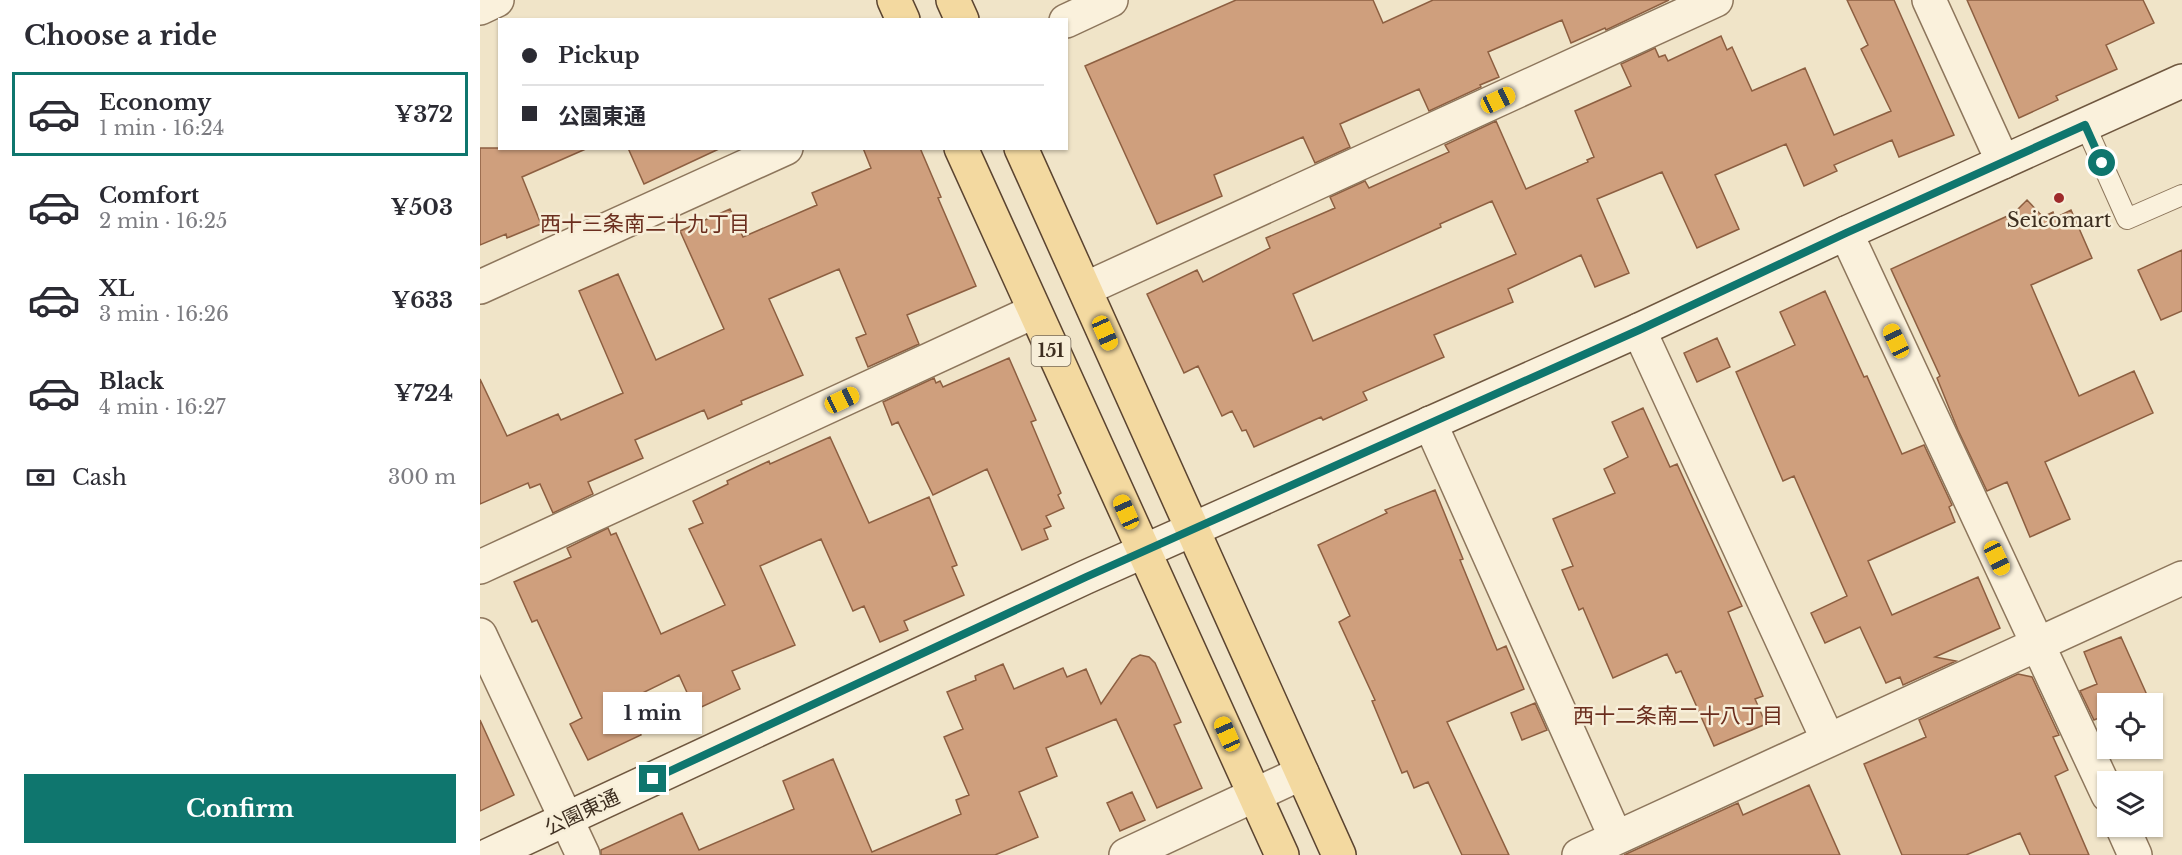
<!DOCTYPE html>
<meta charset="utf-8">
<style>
:root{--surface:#fff;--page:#f7f7f7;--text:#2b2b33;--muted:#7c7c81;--line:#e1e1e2;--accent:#0f766e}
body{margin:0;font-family:"Libre Baskerville","Noto Sans JP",serif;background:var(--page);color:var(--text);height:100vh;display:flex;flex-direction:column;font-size:22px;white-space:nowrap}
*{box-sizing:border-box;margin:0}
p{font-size:20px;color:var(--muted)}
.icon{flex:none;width:33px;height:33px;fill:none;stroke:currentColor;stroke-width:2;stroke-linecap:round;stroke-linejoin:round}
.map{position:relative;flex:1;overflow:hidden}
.side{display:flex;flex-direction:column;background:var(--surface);width:480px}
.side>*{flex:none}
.banner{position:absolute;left:18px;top:18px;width:570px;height:132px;border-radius:0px;box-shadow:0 2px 4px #0004;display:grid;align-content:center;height:132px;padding:0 24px;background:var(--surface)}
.fabs{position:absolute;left:1617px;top:693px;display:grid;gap:12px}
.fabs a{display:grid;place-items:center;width:66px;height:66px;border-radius:0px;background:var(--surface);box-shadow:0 2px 4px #0004;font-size:30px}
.end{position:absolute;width:27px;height:27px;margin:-14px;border:8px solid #0f766e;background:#fff;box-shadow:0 0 0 3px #fff}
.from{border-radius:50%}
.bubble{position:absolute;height:42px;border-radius:0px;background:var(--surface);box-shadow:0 2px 4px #0004;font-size:20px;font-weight:700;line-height:42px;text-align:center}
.car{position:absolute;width:18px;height:36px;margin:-18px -9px;border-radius:8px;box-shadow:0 0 4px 2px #0007;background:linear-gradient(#f5c518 24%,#345 0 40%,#f5c518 0 76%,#345 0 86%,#f5c518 0)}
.banner b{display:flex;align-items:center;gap:21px;height:57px;font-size:22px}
.banner b+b{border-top:2px solid var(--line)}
.banner i{width:15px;height:15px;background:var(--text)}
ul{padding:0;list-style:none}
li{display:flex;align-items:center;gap:18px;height:84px;margin:0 12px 9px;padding:0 12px;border:3px solid transparent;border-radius:0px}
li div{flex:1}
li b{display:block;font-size:22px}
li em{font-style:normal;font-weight:700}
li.current{border-color:var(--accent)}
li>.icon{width:54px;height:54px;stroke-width:1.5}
h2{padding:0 24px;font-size:27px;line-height:72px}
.pay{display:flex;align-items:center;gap:15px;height:66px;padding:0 24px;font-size:22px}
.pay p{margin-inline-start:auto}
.primary-button{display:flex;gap:12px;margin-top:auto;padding:12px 24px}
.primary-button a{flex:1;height:69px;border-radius:0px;background:var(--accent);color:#fff;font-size:24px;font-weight:700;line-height:69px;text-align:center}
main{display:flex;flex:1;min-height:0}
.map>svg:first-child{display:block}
</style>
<main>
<section class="side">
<h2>Choose a ride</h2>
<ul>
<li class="current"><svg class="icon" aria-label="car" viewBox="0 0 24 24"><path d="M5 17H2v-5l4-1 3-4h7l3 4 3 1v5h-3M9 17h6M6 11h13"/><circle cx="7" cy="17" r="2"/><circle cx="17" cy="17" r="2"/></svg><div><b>Economy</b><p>1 min · 16:24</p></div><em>¥372</em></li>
<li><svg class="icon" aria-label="car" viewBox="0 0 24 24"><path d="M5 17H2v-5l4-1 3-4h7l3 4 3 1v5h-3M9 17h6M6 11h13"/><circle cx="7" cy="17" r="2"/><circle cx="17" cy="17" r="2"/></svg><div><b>Comfort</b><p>2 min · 16:25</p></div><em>¥503</em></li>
<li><svg class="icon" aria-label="car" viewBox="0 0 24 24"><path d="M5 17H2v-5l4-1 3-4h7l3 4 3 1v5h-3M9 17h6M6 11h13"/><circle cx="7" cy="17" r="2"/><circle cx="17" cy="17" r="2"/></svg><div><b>XL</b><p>3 min · 16:26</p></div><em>¥633</em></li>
<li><svg class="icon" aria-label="car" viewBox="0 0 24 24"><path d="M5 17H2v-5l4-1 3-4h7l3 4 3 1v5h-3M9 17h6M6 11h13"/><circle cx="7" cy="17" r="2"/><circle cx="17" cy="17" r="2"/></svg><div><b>Black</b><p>4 min · 16:27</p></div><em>¥724</em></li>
</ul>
<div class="pay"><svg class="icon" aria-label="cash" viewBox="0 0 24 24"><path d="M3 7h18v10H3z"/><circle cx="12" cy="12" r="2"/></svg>Cash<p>300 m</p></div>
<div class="primary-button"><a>Confirm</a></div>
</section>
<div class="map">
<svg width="1702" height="855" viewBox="0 0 1702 855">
<rect width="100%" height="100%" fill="#f0e4c8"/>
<!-- building -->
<path fill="#cf9f7d" stroke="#8d5f41" stroke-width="1.5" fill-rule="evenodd" d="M 756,0 L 893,0 L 903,23 L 953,0 L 1189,0 L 1126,30 L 1125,28 L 1091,43 L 1082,20 L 1008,52 L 1019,77 L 1000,85 L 1001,87 L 949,111 L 939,89 L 860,124 L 870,147 L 835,163 L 823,137 L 734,175 L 742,196 L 677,224 L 605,66 Z
M 1367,0 L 1414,0 L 1474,135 L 1419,157 L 1412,140 L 1354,165 L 1357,171 L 1324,186 L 1306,144 L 1235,175 L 1259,229 L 1217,248 L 1182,172 L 1117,199 L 1149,273 L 1115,287 L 1101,255 L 1028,289 L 1033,302 L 954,335 L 964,357 L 883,392 L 887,400 L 843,420 L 841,417 L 774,447 L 766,430 L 762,431 L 752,411 L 742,416 L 718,366 L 704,373 L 667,294 L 717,270 L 723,282 L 790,248 L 786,238 L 855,208 L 850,197 L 885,181 L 889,188 L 969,152 L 965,145 L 1016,121 L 1046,189 L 1108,162 L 1107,160 L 1114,157 L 1095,111 L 1151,86 L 1141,64 L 1175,48 L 1179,57 L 1185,55 L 1188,61 L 1241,36 L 1247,50 L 1252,47 L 1272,91 L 1325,68 L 1354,135 L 1411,111 L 1381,49 L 1388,45 ZM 1012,201 L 1036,254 L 833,341 L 813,294 L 961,227 L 960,224 Z
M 1487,0 L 1663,0 L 1674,23 L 1626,45 L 1637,69 L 1576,96 L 1578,100 L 1539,118 Z
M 0,148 L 108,148 L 42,177 L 61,224 L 27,238 L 26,234 L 0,245 Z
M 148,148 L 241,148 L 164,184 Z
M 383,148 L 440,148 L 461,197 L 458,198 L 496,286 L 427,315 L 439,344 L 388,367 L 376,338 L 386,334 L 359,269 L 289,299 L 323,375 L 261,401 L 262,404 L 228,419 L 224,410 L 155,440 L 163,458 L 108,482 L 113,494 L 73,513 L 60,484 L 50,488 L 48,483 L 0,504 L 0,379 L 27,436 L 78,414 L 81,420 L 143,393 L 99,291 L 138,274 L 176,360 L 244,329 L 200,231 L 250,209 L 263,237 L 337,205 L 332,193 L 391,168 Z
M 1547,200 L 1563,217 L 1573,212 L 1575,218 L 1591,210 L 1612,258 L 1551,285 L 1599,396 L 1654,371 L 1673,413 L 1565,462 L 1590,519 L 1550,537 L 1527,482 L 1507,491 L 1478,430 L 1457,378 L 1460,376 L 1411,269 L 1534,213 Z
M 1702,250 L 1702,311 L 1681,320 L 1658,270 Z
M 1345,291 L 1384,377 L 1387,376 L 1422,454 L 1444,445 L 1472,505 L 1469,507 L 1475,522 L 1388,561 L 1412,615 L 1498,577 L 1520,628 L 1455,657 L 1476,661 L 1423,685 L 1420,677 L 1406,683 L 1380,627 L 1345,643 L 1331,613 L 1367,596 L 1314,476 L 1303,481 L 1256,372 L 1315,345 L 1300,312 Z
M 1237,338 L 1250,367 L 1217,382 L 1204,353 Z
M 529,358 L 556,420 L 551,422 L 581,493 L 578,495 L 584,508 L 566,516 L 571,526 L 564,529 L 568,539 L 542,550 L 507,469 L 453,495 L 418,422 L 412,425 L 403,402 L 454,378 L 456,383 L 460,381 L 463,387 Z
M 1163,408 L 1190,467 L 1197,464 L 1262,606 L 1248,612 L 1283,696 L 1275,699 L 1286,724 L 1234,746 L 1201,671 L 1196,673 L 1187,654 L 1133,678 L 1103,608 L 1099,610 L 1082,570 L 1093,566 L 1073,519 L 1135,493 L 1124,469 L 1148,457 L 1132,422 Z
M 350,437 L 389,523 L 449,497 L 477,565 L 472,567 L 484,595 L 424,621 L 428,630 L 400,642 L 384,606 L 373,611 L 341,539 L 280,566 L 315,645 L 252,671 L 260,689 L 215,710 L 199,675 L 146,701 L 161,735 L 108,760 L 90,724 L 102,718 L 57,620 L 52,622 L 34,582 L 91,557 L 87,548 L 128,528 L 131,535 L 136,533 L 181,634 L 245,605 L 209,529 L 223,523 L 213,501 L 248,484 L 247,481 L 289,461 L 290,464 Z
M 955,490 L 983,559 L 980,560 L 1017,650 L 1026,646 L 1044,689 L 967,722 L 1029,855 L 982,855 L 948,782 L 934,788 L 927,771 L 922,773 L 892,701 L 895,700 L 859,622 L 870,616 L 838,545 L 907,513 L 905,510 Z
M 1641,637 L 1671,704 L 1628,704 L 1628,718 L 1626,715 L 1614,720 L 1600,691 L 1617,684 L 1604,652 Z
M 660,655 L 669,657 L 675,663 L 701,722 L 694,725 L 722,788 L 677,808 L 636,719 L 566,748 L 577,776 L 539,792 L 558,837 L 515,855 L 121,855 L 121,850 L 202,813 L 219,850 L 314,809 L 303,781 L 353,759 L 392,852 L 481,814 L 476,800 L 489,795 L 464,737 L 483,729 L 467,692 L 496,680 L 495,676 L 523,664 L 534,689 L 583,668 L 587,677 L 606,669 L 621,704 L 652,659 Z
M 1538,674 L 1552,677 L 1579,735 L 1573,737 L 1588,770 L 1575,776 L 1609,855 L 1550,855 L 1540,833 L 1486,855 L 1422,855 L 1384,764 L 1446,737 L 1439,720 Z
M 1055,703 L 1067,730 L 1042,740 L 1031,713 Z
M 0,720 L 34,795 L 0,811 Z
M 1329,785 L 1360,855 L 1144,855 L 1258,803 L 1263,815 Z
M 652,792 L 665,820 L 640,831 L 627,803 Z"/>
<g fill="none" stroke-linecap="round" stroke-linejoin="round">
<!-- lane casing -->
<g stroke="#8d765c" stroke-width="22">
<path id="lane" d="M 1605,125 L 1647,219 L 1702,195"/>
</g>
<!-- street casing -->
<g stroke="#8d765c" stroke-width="36">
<path id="street" d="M 1449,0 L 1523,162
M 0,8 L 17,0
M 586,21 L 631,0
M 1366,233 L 1628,795
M 0,287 L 306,148
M 605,289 L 1236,0
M 1159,330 L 1348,740
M 950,423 L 1136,838
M 0,567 L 553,312
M 0,635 L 103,855
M 1642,826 L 1655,855
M 646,855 L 822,773
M 1099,855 L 1702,578"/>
</g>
<!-- secondary casing -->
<g stroke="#6f573f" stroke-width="36">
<path id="secondary" d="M 9,855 L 606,577 L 1159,330 L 1366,233 L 1702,81"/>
</g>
<!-- primary casing -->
<g stroke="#5b4430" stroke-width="36">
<path id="primary" d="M 414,0 L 423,20
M 473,0 L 482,20
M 481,148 L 802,855
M 541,148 L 859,855"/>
</g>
<!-- lane -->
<use href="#lane" stroke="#faf1dc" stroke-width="20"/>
<!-- street -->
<use href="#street" stroke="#faf1dc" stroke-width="33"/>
<!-- secondary -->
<use href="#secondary" stroke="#faf1dc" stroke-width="33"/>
<!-- primary -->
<use href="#primary" stroke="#f3d9a0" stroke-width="33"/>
</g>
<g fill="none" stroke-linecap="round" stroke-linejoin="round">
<!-- route -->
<path stroke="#0f766e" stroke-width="8" d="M 173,779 L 606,577 L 1159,330 L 1366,233 L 1605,125 L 1622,163"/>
</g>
<!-- markers -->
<circle fill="#9e2a2b" stroke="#f7eed8" stroke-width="2" cx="1579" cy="198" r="6"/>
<g text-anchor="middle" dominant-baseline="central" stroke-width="5" stroke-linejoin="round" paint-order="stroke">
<!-- shield labels -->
<rect fill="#f7eed8" stroke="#756857" stroke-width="1.5" x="551.5" y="336" width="39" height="30" rx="4.5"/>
<g font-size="18" font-weight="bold" fill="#3d2e20">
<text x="571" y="351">151</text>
</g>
<!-- poi labels -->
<g font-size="20" fill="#3d2e20" stroke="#f7eed8">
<text x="1579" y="220">Seicomart</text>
</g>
<!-- street labels -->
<g font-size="20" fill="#3d2e20" stroke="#f7eed8">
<text transform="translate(102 812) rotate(-25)">公園東通</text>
</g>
<!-- neighbourhood labels -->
<g font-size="21" fill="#6b2e1e" stroke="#f7eed8">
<text x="165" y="224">西十三条南二十九丁目</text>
<text x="1198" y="716">西十二条南二十八丁目</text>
</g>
</g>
</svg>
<div class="fabs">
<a><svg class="icon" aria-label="locate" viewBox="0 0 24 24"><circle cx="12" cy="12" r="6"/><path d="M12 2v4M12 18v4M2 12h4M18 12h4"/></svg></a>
<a><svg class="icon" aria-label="layers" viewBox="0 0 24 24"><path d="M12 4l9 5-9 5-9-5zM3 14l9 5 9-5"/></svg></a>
</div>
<i class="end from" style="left:1622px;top:163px"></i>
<i class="end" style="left:173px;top:779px"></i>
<div class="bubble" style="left:123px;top:692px;width:99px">1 min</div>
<i class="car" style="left:1018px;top:100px;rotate:65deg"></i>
<i class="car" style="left:625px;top:333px;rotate:156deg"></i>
<i class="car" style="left:1416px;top:341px;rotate:335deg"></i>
<i class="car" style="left:362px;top:400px;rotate:65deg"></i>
<i class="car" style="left:646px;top:512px;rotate:336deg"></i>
<i class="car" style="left:1517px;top:558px;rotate:155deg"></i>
<i class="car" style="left:747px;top:734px;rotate:336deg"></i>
<div class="banner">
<b><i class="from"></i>Pickup</b>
<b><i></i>公園東通</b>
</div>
</div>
</main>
